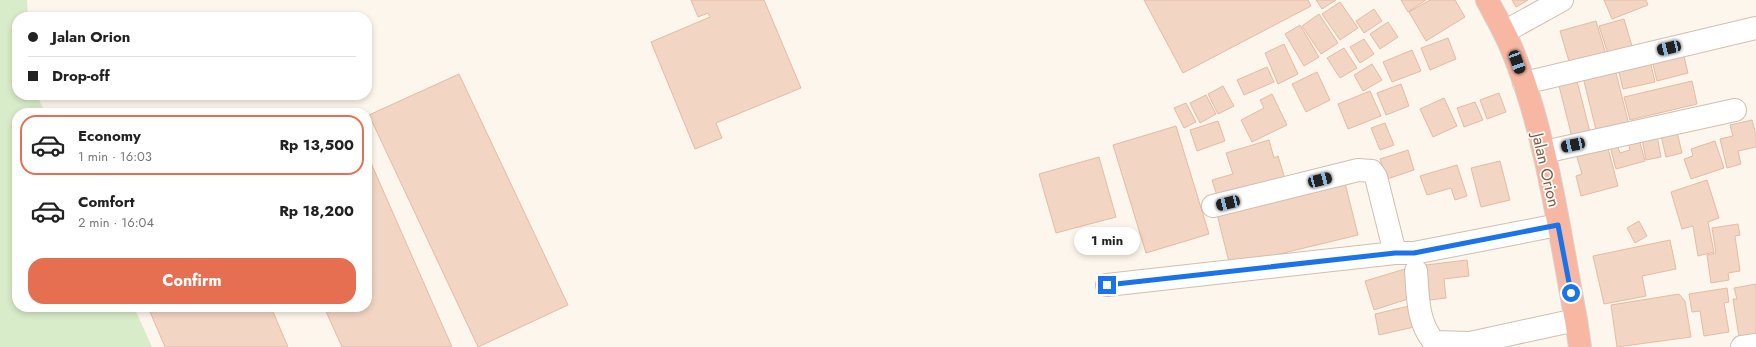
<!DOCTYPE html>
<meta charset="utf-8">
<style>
:root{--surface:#fff;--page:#f6f6f6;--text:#222;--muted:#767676;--line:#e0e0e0;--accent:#e76f51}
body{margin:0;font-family:Jost,sans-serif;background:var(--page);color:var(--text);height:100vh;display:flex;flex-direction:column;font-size:15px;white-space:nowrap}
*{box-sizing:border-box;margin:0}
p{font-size:13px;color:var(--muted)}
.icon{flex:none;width:22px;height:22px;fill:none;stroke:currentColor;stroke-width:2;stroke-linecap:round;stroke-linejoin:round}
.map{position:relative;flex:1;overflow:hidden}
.panel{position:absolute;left:12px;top:108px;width:360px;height:204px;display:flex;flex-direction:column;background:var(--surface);border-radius:16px;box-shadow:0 2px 6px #0003}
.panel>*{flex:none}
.top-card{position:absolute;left:12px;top:12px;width:360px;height:88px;border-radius:16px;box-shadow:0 2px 6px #0003;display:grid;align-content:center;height:88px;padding:0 16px;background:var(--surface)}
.end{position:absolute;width:18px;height:18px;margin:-9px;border:5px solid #1a73e8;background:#fff;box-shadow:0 0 0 2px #fff}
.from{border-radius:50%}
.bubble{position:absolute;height:28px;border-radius:14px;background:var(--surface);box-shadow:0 2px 6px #0003;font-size:13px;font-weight:700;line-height:28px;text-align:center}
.car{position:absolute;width:12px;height:24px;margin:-12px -6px;border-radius:5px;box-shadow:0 0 3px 1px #0007;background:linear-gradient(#222 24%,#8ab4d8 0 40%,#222 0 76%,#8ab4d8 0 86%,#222 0)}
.top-card b{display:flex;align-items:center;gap:14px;height:38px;font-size:15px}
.top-card b+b{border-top:1px solid var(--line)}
.top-card i{width:10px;height:10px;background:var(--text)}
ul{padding:7px 0 0;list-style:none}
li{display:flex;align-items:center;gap:12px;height:60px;margin:0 8px 6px;padding:0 8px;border:2px solid transparent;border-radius:16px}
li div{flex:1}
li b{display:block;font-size:15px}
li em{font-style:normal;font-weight:700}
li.current{border-color:var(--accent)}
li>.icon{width:36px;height:36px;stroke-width:1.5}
.cta{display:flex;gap:8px;margin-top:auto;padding:8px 16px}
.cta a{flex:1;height:46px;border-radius:16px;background:var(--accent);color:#fff;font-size:16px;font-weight:700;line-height:46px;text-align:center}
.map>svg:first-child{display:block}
</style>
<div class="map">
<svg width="1756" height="347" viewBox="0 0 1756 347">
<rect width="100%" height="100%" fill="#fdf6ec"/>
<!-- green -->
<path fill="#d8ecc9" d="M 0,0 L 27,0 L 28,17 L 17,17 L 17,95 L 37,95 L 45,113 L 17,113 L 17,307 L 134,307 L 152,347 L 0,347 Z"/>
<!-- building -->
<path fill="#f3d5c3" stroke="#e6bba3" d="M 691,0 L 764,0 L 801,88 L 716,123 L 722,138 L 695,149 L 651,42 L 710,17 L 708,13 L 698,17 Z
M 1144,0 L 1308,0 L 1311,6 L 1183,73 Z
M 1316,0 L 1336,0 L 1322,9 Z
M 1401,0 L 1426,0 L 1408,12 Z
M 1430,0 L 1455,0 L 1465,17 L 1426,41 L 1409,12 Z
M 1512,0 L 1528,0 L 1516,7 Z
M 1604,0 L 1646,0 L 1648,5 L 1612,19 Z
M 1340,2 L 1358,28 L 1340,40 L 1322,14 Z
M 1374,9 L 1382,21 L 1364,33 L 1356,21 Z
M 1319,14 L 1338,43 L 1321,54 L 1302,26 Z
M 1624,19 L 1634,53 L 1610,60 L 1599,26 Z
M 1596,21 L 1607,58 L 1571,68 L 1560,31 Z
M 1388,22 L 1398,37 L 1380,49 L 1370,34 Z
M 1300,25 L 1319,57 L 1304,66 L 1285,34 Z
M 1448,38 L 1456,59 L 1430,70 L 1421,48 Z
M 1364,39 L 1374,54 L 1360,63 L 1350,47 Z
M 1284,44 L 1298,74 L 1278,84 L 1265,53 Z
M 1344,48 L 1357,68 L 1340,78 L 1327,58 Z
M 1682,48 L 1688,73 L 1657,81 L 1651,56 Z
M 1412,50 L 1421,71 L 1392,82 L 1383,62 Z
M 1649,56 L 1655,82 L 1623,89 L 1617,64 Z
M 1372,64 L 1382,80 L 1363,91 L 1354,75 Z
M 1614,65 L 1629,125 L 1597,134 L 1582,73 Z
M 1267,67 L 1274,82 L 1244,95 L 1237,80 Z
M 1317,72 L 1330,100 L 1306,112 L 1292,84 Z
M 1575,73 L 1590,132 L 1572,137 L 1557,78 Z
M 459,74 L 568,305 L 478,347 L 369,115 Z
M 1692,81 L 1697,104 L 1630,120 L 1624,97 Z
M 1401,84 L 1409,106 L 1386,115 L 1377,93 Z
M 1223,86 L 1234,106 L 1218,114 L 1208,94 Z
M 1370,91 L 1381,116 L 1348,129 L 1338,104 Z
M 1499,93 L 1506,112 L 1487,119 L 1480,100 Z
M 1272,94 L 1287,125 L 1252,142 L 1241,120 L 1264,108 L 1260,100 Z
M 1206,95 L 1216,114 L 1200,123 L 1190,103 Z
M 1444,98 L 1457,126 L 1433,137 L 1420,109 Z
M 1475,102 L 1483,120 L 1464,127 L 1457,108 Z
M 1186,103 L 1196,122 L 1184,128 L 1174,108 Z
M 1752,120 L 1756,135 L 1756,147 L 1738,151 L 1741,164 L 1727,168 L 1720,139 L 1733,136 L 1730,125 Z
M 1218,121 L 1225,141 L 1197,151 L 1190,130 Z
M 1385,123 L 1394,145 L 1380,150 L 1371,128 Z
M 1176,126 L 1209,234 L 1146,253 L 1113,145 Z
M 1677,132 L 1682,153 L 1666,157 L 1661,136 Z
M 1657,136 L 1661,157 L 1646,160 L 1642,139 Z
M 1639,139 L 1645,161 L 1616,169 L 1610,146 L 1617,144 L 1620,153 L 1630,150 L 1628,142 Z
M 1269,140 L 1274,158 L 1278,156 L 1285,179 L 1218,199 L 1212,180 L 1233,174 L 1226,153 Z
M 1715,141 L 1724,168 L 1691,179 L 1684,159 L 1693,156 L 1691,149 Z
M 1607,145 L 1618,186 L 1581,196 L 1576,176 L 1582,174 L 1576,154 Z
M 1408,150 L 1414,170 L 1387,179 L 1380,159 Z
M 367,154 L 452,347 L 342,347 L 324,307 L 367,307 Z
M 1099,157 L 1116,217 L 1056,233 L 1039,174 Z
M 1500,161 L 1510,200 L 1481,207 L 1471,168 Z
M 1457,165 L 1467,196 L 1455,200 L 1451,188 L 1427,195 L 1420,176 Z
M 1344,179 L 1358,235 L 1230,266 L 1216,210 Z
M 1707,180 L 1719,218 L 1708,222 L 1714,252 L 1698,256 L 1693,226 L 1682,229 L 1671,192 Z
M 1639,221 L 1647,236 L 1635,243 L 1627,228 Z
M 1738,224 L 1740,235 L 1735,236 L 1740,271 L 1728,273 L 1729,280 L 1711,283 L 1707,255 L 1716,253 L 1712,228 Z
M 1670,240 L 1676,269 L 1642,276 L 1646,296 L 1604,304 L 1593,256 Z
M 1467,260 L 1469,276 L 1444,279 L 1446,298 L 1430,300 L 1426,265 Z
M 1405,269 L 1414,297 L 1374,310 L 1365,281 Z
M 1756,284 L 1756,334 L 1739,337 L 1733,299 L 1737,299 L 1734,288 Z
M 1727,288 L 1729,302 L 1724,303 L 1729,332 L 1704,336 L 1700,311 L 1692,312 L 1689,294 Z
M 1679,294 L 1685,301 L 1691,337 L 1617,347 L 1611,305 Z
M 1409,306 L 1414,327 L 1379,335 L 1375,314 Z
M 148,307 L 271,307 L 288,347 L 165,347 Z"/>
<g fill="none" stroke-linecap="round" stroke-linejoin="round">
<!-- minor casing -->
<g stroke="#d1beb0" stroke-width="24">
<path id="minor" d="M 1504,32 L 1562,0
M 1524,83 L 1756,28
M 1544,152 L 1735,110
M 1213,206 L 1358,170 L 1372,171 L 1376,177 L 1395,253
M 1416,271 C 1418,296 1417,322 1434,342 L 1470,343 L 1576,320
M 1107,285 L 1395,253 L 1414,253 L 1558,225
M 1742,347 L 1756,345"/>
</g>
<!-- highway casing -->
<g stroke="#dad1cd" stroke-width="24">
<path id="highway" d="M 1487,0 C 1496,17 1506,34 1513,52 C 1547,136 1559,231 1576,320 L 1580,347"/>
</g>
<!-- minor -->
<use href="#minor" stroke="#fff" stroke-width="22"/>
<!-- highway -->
<use href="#highway" stroke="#f7b7a3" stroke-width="22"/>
</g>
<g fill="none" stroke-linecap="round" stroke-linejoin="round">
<!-- route -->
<path stroke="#1a73e8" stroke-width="5" d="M 1107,285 L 1395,253 L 1414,253 L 1558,225 L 1571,293"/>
</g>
<g text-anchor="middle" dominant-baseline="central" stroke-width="3.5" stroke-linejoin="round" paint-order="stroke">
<!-- street labels -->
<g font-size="16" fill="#7a5c4d" stroke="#fffaf3">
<text transform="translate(1546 170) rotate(77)">Jalan Orion</text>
</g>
</g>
</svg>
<i class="end from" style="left:1571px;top:293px"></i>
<i class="end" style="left:1107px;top:285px"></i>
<div class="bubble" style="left:1074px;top:227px;width:66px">1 min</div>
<i class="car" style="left:1669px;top:48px;rotate:257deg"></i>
<i class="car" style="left:1517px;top:62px;rotate:160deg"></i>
<i class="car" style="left:1573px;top:145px;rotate:258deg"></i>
<i class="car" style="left:1320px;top:180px;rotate:75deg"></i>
<i class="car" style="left:1228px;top:203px;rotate:256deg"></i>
<div class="top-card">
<b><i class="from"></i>Jalan Orion</b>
<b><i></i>Drop-off</b>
</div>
<section class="panel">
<ul>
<li class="current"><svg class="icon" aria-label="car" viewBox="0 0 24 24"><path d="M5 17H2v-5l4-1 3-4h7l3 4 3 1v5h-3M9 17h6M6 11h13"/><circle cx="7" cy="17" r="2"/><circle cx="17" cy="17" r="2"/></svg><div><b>Economy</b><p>1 min · 16:03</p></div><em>Rp 13,500</em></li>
<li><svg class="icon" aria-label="car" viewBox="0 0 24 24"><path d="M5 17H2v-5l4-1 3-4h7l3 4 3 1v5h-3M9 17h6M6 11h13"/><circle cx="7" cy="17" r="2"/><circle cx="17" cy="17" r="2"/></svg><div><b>Comfort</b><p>2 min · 16:04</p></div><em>Rp 18,200</em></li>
</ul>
<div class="cta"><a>Confirm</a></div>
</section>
</div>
